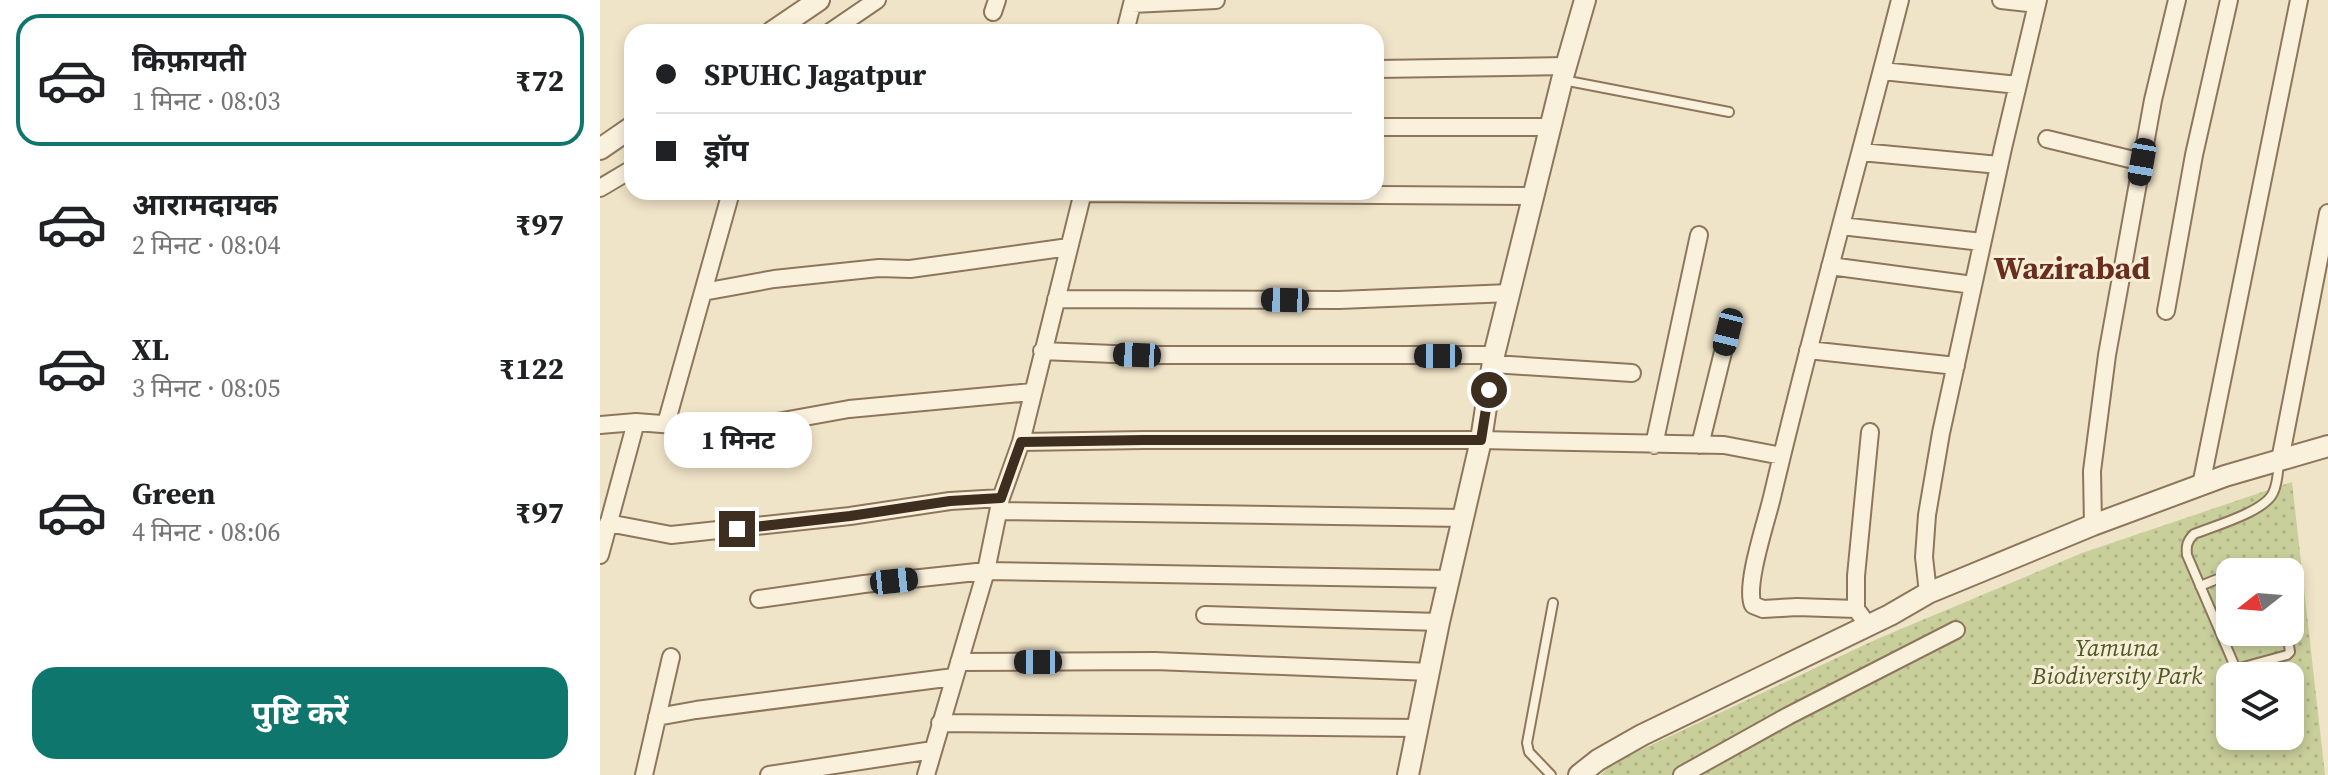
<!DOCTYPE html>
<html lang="hi">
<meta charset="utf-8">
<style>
:root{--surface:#fff;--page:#f2f2f2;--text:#202124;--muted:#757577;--line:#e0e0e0;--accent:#0f766e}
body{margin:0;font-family:"Source Serif 4","Noto Sans Devanagari",serif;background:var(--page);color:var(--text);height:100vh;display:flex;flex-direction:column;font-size:30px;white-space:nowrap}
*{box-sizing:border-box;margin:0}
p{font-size:26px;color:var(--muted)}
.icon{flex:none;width:44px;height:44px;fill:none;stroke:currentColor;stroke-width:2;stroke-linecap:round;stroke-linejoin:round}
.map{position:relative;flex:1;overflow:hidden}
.details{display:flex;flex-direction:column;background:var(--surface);width:600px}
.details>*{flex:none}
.guide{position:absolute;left:24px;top:24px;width:760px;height:176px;border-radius:24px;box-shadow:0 4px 12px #0003;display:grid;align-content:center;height:176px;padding:0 32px;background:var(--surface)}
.needle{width:52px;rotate:253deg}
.fabs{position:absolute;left:1616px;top:558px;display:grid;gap:16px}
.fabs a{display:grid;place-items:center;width:88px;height:88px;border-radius:16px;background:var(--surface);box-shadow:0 4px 12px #0003;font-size:40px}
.end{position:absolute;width:36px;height:36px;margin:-18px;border:10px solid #3d2e20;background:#fff;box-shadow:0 0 0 4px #fff}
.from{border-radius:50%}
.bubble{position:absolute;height:56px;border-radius:24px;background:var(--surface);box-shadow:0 4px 12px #0003;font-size:26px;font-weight:700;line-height:56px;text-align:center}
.car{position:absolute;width:24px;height:48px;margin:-24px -12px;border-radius:10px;box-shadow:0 0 6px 2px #0007;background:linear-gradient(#222 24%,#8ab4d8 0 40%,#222 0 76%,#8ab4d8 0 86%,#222 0)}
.guide b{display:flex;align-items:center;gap:28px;height:76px;font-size:30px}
.guide b+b{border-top:2px solid var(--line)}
.guide i{width:20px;height:20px;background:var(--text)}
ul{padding:14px 0 0;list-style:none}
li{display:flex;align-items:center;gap:24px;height:132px;margin:0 16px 12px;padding:0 16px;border:4px solid transparent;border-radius:24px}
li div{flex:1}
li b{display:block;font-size:30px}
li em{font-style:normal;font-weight:700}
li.on{border-color:var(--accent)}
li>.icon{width:72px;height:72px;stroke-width:1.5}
.cta{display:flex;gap:16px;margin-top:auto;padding:16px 32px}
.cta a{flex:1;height:92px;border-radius:24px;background:var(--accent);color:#fff;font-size:32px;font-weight:700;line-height:92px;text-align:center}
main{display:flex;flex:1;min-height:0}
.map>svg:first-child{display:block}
</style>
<main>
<section class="details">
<ul>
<li class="on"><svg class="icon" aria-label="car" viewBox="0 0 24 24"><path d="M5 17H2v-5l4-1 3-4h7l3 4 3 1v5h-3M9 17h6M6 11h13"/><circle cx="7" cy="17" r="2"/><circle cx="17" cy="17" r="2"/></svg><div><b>किफ़ायती</b><p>1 मिनट · 08:03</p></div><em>₹72</em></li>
<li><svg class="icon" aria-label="car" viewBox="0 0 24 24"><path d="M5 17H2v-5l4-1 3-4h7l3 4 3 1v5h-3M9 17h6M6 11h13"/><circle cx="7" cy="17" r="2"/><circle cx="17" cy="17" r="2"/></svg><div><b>आरामदायक</b><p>2 मिनट · 08:04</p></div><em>₹97</em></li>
<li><svg class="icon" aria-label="car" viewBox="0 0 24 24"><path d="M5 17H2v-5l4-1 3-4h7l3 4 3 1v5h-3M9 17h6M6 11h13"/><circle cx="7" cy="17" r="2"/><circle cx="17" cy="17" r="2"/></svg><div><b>XL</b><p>3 मिनट · 08:05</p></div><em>₹122</em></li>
<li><svg class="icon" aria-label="car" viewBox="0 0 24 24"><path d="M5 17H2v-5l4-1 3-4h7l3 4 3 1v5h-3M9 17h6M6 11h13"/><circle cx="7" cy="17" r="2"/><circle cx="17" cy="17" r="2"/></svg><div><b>Green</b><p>4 मिनट · 08:06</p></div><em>₹97</em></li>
</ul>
<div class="cta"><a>पुष्टि करें</a></div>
</section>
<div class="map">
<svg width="1728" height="775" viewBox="0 0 1728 775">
<defs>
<pattern id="park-dots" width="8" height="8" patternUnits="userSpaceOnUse" patternTransform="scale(2)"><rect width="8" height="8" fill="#c9cf9b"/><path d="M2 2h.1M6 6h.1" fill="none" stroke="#aeb285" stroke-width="1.8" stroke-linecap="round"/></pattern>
</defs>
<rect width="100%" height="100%" fill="#f0e4c8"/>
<!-- park -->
<path fill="url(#park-dots)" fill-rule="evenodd" d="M 1692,482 L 1725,775 L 1001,775 L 1011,764 L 1277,639 L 1482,553 ZM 1630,572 L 1690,572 L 1690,632 L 1630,632 ZM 1630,676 L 1690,676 L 1690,736 L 1630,736 Z"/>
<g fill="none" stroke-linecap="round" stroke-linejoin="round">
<!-- service casing -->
<g stroke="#8d765c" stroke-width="12">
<path id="service" d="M 963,80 L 1129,112
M 1636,572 L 1639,572
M 1600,586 L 1630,574
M 1636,669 L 1687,655 L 1690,652 L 1687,632
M 1639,676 L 1587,555 C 1586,546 1587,541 1594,534 C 1614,526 1664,512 1673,493 C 1678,483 1678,471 1679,461
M 951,775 L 929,752 L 927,743 L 953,603"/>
</g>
<!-- minor casing -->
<g stroke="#8d765c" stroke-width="20">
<path id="minor" d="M 1401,0 L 1437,4
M 532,4 L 616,0
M 393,12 L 397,0
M 230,32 L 277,0
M 525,32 L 533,0
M 776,69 L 966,66
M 1282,71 L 1418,85
M 776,127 L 950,127
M 1447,139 L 1542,162
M 1261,152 L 1399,165
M 0,188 L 32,169
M 482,193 L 935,196
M 1241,226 L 1382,242
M 1230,266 L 1373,285
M 103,292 L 174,279 L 279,268 L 310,269 L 469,247
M 456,299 L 739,300 L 910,293
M 1566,311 L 1594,155 L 1629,0
M 1208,350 L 1356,366
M 442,351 L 537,355 L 894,355
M 893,364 L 1032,373
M 66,424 L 131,192
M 0,425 L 36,422 L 113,428 L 177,422 L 249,409 L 432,392
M 421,442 L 544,440 L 881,440 L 1124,445 L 1182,456
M 1054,445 L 1099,235
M 1100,445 L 1128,332
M 1680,460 L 1728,213
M 1601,485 L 1699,0
M 399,511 L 863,518
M 8,523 L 71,535 L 250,516 L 350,501 L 401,498
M 1493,525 L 1492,471 L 1507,355 L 1553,100 L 1577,0
M 0,555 L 36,422
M 1328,593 L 1324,557 L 1327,515 L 1341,433 L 1403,148 L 1438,0
M 159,599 L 264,584 L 386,571 L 850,579
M 1256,609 L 1197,607 L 1163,609 L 1153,605 C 1144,585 1168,517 1173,493 C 1212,328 1258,165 1300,0
M 605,615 L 839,622
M 1262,617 L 1256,609 L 1256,576 L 1270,432
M 359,662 L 555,661 L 830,672
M 57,717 L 96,710 L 354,677
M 340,723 L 818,728
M 44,775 L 71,657
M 169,775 L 333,750
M 326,775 L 386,571 L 401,498 L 421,442 L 483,192
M 1082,775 L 1188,716 L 1356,630"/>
</g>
<!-- tertiary casing -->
<g stroke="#8d765c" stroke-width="24">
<path id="tertiary" d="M 172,32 L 219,0
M 0,149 L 32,127
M 808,775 L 839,622 L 881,440 L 894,355 L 962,80 L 985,0
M 979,775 L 998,760 L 1042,735 L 1290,615 L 1328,593 L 1493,525 L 1625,476 L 1728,446"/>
</g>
<!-- service -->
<use href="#service" stroke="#faf1dc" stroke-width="8"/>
<!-- minor -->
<use href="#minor" stroke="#faf1dc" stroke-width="16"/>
<!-- tertiary -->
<use href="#tertiary" stroke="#faf1dc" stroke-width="20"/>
</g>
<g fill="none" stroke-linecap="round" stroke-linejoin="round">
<!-- route -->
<path stroke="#3d2e20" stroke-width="10" d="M 137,529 L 250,516 L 350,501 L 401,498 L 421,442 L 544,440 L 881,440 L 889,390"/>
</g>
<g text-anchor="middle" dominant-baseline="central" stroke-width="6" stroke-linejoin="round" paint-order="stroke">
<!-- park labels -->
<g font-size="24" font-style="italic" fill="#4d5a26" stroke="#f7eed8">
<text x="1517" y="647">Yamuna<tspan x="1517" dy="28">Biodiversity Park</tspan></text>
</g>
<!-- district labels -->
<g font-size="32" font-weight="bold" fill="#6b2e1e" stroke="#f7eed8">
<text x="1472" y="268">Wazirabad</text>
</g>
</g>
</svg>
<div class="fabs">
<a><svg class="needle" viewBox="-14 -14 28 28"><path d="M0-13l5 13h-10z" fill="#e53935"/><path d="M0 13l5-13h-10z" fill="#757577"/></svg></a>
<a><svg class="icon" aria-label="layers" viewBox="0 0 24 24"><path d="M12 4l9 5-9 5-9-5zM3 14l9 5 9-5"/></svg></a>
</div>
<i class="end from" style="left:889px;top:390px"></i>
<i class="end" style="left:137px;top:529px"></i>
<div class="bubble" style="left:64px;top:412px;width:148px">1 मिनट</div>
<i class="car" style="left:1542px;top:162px;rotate:190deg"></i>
<i class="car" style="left:685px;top:300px;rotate:271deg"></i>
<i class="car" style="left:1128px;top:332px;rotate:194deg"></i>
<i class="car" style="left:537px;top:355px;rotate:272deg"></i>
<i class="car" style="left:838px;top:356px;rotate:270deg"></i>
<i class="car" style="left:294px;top:581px;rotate:84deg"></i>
<i class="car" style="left:438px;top:662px;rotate:270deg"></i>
<div class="guide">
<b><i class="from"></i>SPUHC Jagatpur</b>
<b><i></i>ड्रॉप</b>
</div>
</div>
</main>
